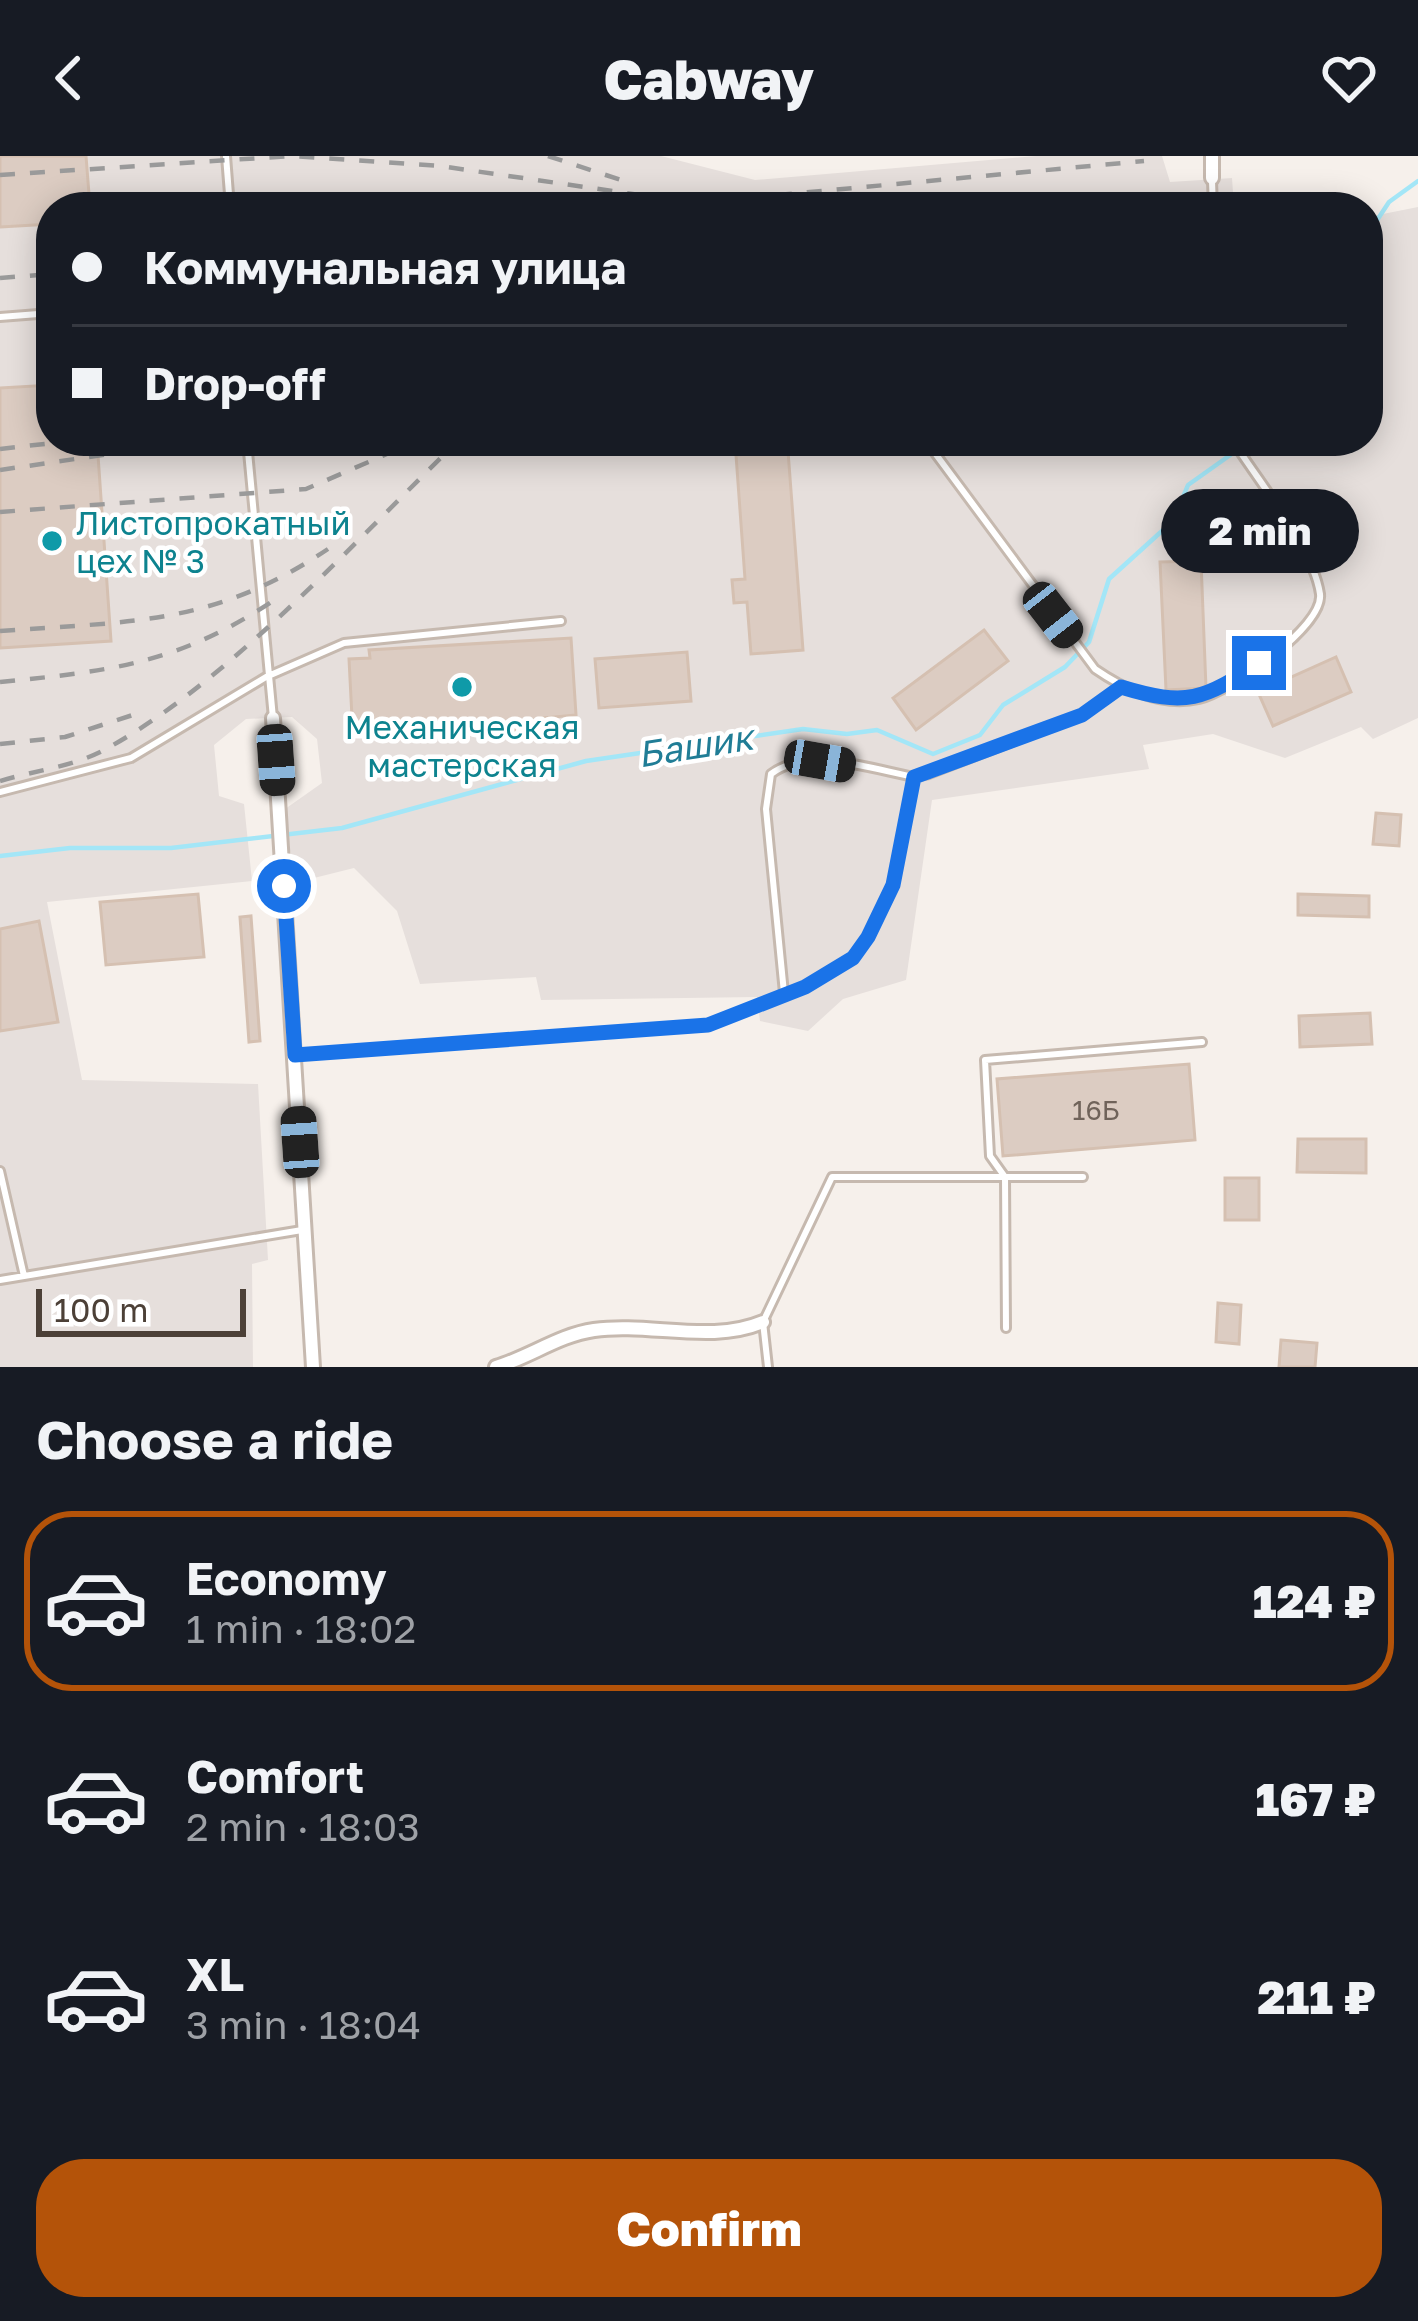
<!DOCTYPE html>
<meta charset="utf-8">
<style>
:root{--surface:#171b24;--page:#242831;--text:#f1f3f6;--muted:#9ea1a6;--line:#363941;--accent:#b45309}
body{margin:0;font-family:"Golos Text",sans-serif;background:var(--page);color:var(--text);height:100vh;display:flex;flex-direction:column;font-size:45px;white-space:nowrap}
*{box-sizing:border-box;margin:0}
p{font-size:39px;color:var(--muted)}
.icon{flex:none;width:66px;height:66px;fill:none;stroke:currentColor;stroke-width:2;stroke-linecap:round;stroke-linejoin:round}
.map{position:relative;height:1211px;overflow:hidden}
.drawer{display:flex;flex-direction:column;background:var(--surface);flex:1}
.drawer>*{flex:none}
.banner{position:absolute;left:36px;top:36px;width:1347px;height:264px;border-radius:48px;box-shadow:0 6px 30px #0003;display:grid;align-content:center;height:264px;padding:0 36px;background:var(--surface)}
.scale{position:absolute;left:36px;bottom:30px;width:210px;box-sizing:border-box;padding-left:12px;border:6px solid #4c4037;border-top:0;font-size:33px;line-height:42px;white-space:nowrap;color:#4c4037;-webkit-text-stroke:9px #fff;paint-order:stroke}
.end{position:absolute;width:54px;height:54px;margin:-27px;border:15px solid #1a73e8;background:#fff;box-shadow:0 0 0 6px #fff}
.from{border-radius:50%}
.bubble{position:absolute;height:84px;border-radius:42px;background:var(--surface);box-shadow:0 6px 30px #0003;font-size:39px;font-weight:800;line-height:84px;text-align:center}
.car{position:absolute;width:36px;height:72px;margin:-36px -18px;border-radius:15px;box-shadow:0 0 9px 3px #0007;background:linear-gradient(#222 24%,#8ab4d8 0 40%,#222 0 76%,#8ab4d8 0 86%,#222 0)}
.banner b{display:flex;align-items:center;gap:42px;height:114px;font-size:45px}
.banner b+b{border-top:3px solid var(--line)}
.banner i{width:30px;height:30px;background:var(--text)}
ul{padding:0;list-style:none}
li{display:flex;align-items:center;gap:36px;height:180px;margin:0 24px 18px;padding:0 12px;border:6px solid transparent;border-radius:48px}
li div{flex:1}
li b{display:block;font-size:45px}
li em{font-style:normal;font-weight:800}
li.selected{border-color:var(--accent)}
li>.icon{width:108px;height:108px;stroke-width:1.5}
h2{padding:0 36px;font-size:54px;line-height:144px}
.action{display:flex;gap:24px;margin-top:auto;padding:24px 36px}
.action a{flex:1;height:138px;border-radius:48px;background:var(--accent);color:#fff;font-size:48px;font-weight:800;line-height:138px;text-align:center}
header{display:flex;justify-content:space-between;align-items:center;height:156px;padding:0 36px;background:var(--surface);font-size:54px;font-weight:800}
.map>svg:first-child{display:block}
</style>
<header><svg class="icon" aria-label="back" viewBox="0 0 24 24"><path d="M15 5l-7 7 7 7"/></svg>Cabway<svg class="icon" aria-label="heart" viewBox="0 0 24 24"><path d="M12 20l-8-8c-3-5 5-10 8-4 3-6 11-1 8 4z"/></svg></header>
<div class="map">
<svg width="1418" height="1211" viewBox="0 0 1418 1211">
<rect width="100%" height="100%" fill="#f6f0eb"/>
<!-- industrial -->
<path fill="#e6dfdc" d="M 0,0 L 661,0 L 755,24 L 1036,0 L 1162,0 L 1170,26 L 1232,22 L 1234,51 L 51,51 L 51,285 L 1368,285 L 1368,61 L 1418,51 L 1418,562 L 1373,583 L 1361,571 L 1285,602 L 1213,578 L 1143,589 L 1149,613 L 932,644 L 906,824 L 843,843 L 808,875 L 760,865 L 757,841 L 541,844 L 536,821 L 420,828 L 397,755 L 354,712 L 294,727 L 285,653 L 322,627 L 317,583 L 292,561 L 246,563 L 214,589 L 219,640 L 244,648 L 252,725 L 47,746 L 82,924 L 258,928 L 268,1104 L 252,1108 L 253,1211 L 0,1211 Z"/>
<g fill="none" stroke-linecap="round" stroke-linejoin="round">
<!-- stream -->
<path stroke="#a3e6f7" stroke-width="4.5" d="M 1368,78 L 1389,46 L 1418,25
M 0,700 L 70,692 L 171,692 L 342,672 L 586,605 L 803,573 L 847,578 L 877,574 L 933,598 L 980,579 L 1003,549 L 1065,511 L 1089,486 L 1109,423 L 1173,365 L 1188,329 L 1250,285"/>
</g>
<!-- building -->
<path fill="#dcccc2" stroke="#d5c0b1" stroke-width="3" d="M 0,0 L 86,0 L 90,51 L 51,51 L 51,68 L 0,71 Z
M 51,229 L 51,285 L 97,285 L 111,485 L 0,492 L 0,232 Z
M 788,295 L 803,494 L 751,498 L 747,446 L 734,447 L 732,424 L 745,423 L 736,299 Z
M 1201,405 L 1206,532 L 1166,534 L 1160,406 Z
M 984,474 L 1008,505 L 916,574 L 893,542 Z
M 571,482 L 576,559 L 542,562 L 542,573 L 353,581 L 349,503 L 370,502 L 369,494 Z
M 687,496 L 691,545 L 599,552 L 595,503 Z
M 1336,501 L 1351,536 L 1273,570 L 1258,536 Z
M 1376,657 L 1401,659 L 1399,690 L 1373,688 Z
M 198,738 L 204,801 L 106,809 L 100,746 Z
M 1298,738 L 1369,740 L 1369,761 L 1298,759 Z
M 251,760 L 260,885 L 249,886 L 240,761 Z
M 39,765 L 58,866 L 0,875 L 0,773 Z
M 1370,857 L 1372,888 L 1300,891 L 1299,860 Z
M 1189,908 L 1195,984 L 1003,1000 L 997,923 Z
M 1298,983 L 1366,983 L 1366,1017 L 1297,1016 Z
M 1225,1022 L 1259,1022 L 1259,1064 L 1225,1064 Z
M 1218,1147 L 1241,1149 L 1239,1188 L 1216,1186 Z
M 1281,1184 L 1317,1187 L 1315,1211 L 1279,1211 Z"/>
<g fill="none" stroke-linecap="round" stroke-linejoin="round">
<!-- service casing -->
<g stroke="#c6b9af" stroke-width="12">
<path id="service" d="M 226,0 L 230,51
M 1212,25 L 1213,51
M 0,161 L 51,157
M 247,285 L 273,562
M 926,285 L 1095,513 C 1124,533 1162,552 1199,543 C 1229,536 1324,471 1320,438 C 1313,391 1258,325 1233,285
M 0,636 L 131,602 L 266,521 L 344,487 L 561,465
M 784,837 L 766,653 L 771,618 C 808,590 872,613 914,621 L 929,618 L 1081,559 L 1121,531
M 295,899 L 708,869 L 805,831 L 853,803 L 868,781 L 893,729 L 914,621
M 0,1015 L 24,1120
M 0,1124 L 302,1074
M 1006,1172 L 1005,1021 L 990,1000 L 985,904 L 1202,886
M 768,1211 L 763,1166 L 832,1021 L 1083,1021"/>
</g>
<!-- minor casing -->
<g stroke="#c6b9af" stroke-width="18">
<path id="minor" d="M 1212,0 L 1212,22
M 273,562 L 313,1211
M 496,1211 C 530,1201 559,1179 594,1174 C 649,1166 711,1188 763,1166"/>
</g>
<!-- service -->
<use href="#service" stroke="#fff" stroke-width="6"/>
<!-- minor -->
<use href="#minor" stroke="#fff" stroke-width="12"/>
<!-- rail -->
<path stroke="#9a9a9a" stroke-width="4.5" stroke-dasharray="15 15" stroke-linecap="butt" d="M 548,0 L 627,26
M 0,19 L 291,0 L 440,10 L 640,39 L 767,40 L 1144,5
M 559,51 L 604,43
M 0,122 L 51,118
M 0,293 L 70,285
M 0,314 L 198,285
M 0,356 L 306,333 L 417,285
M 0,475 C 132,465 213,470 328,393
M 0,526 C 111,515 177,508 273,445
M 0,588 L 65,581 L 142,556
M 0,625 C 33,615 76,610 106,593 C 230,525 355,385 458,285"/>
</g>
<g fill="none" stroke-linecap="round" stroke-linejoin="round">
<!-- route -->
<path stroke="#1a73e8" stroke-width="15" d="M 284,730 L 295,899 L 708,869 L 805,831 L 853,802 L 868,781 L 893,729 L 914,621 L 1082,559 L 1121,531 C 1187,551 1203,544 1259,507"/>
</g>
<!-- markers -->
<g fill="#0f9aa8" stroke="#fff" stroke-width="4.5">
<circle cx="52" cy="385" r="12"/>
<circle cx="462" cy="531" r="12"/>
</g>
<g text-anchor="middle" dominant-baseline="central" stroke-width="9" stroke-linejoin="round" paint-order="stroke">
<!-- number labels -->
<g font-size="27" fill="#70635a">
<text x="1096" y="954">16Б</text>
</g>
<!-- culture labels -->
<g font-size="33" fill="#0d838f" stroke="#fff" text-anchor="start">
<text x="76" y="366">Листопрокатный<tspan x="76" dy="38">цех № 3</tspan></text>
<text x="462" y="570" text-anchor="middle">Механическая<tspan x="462" dy="38">мастерская</tspan></text>
</g>
<!-- water labels -->
<g font-size="36" font-style="italic" fill="#207d96" stroke="#fff">
<text transform="translate(695 589) rotate(-9)">Башик</text>
</g>
</g>
</svg>
<div class="scale">100 m</div>
<i class="end from" style="left:284px;top:730px"></i>
<i class="end" style="left:1259px;top:507px"></i>
<div class="bubble" style="left:1161px;top:333px;width:198px">2 min</div>
<i class="car" style="left:1053px;top:459px;rotate:142deg"></i>
<i class="car" style="left:276px;top:604px;rotate:176deg"></i>
<i class="car" style="left:820px;top:605px;rotate:100deg"></i>
<i class="car" style="left:300px;top:986px;rotate:356deg"></i>
<div class="banner">
<b><i class="from"></i>Коммунальная улица</b>
<b><i></i>Drop-off</b>
</div>
</div>
<section class="drawer">
<h2>Choose a ride</h2>
<ul>
<li class="selected"><svg class="icon" aria-label="car" viewBox="0 0 24 24"><path d="M5 17H2v-5l4-1 3-4h7l3 4 3 1v5h-3M9 17h6M6 11h13"/><circle cx="7" cy="17" r="2"/><circle cx="17" cy="17" r="2"/></svg><div><b>Economy</b><p>1 min · 18:02</p></div><em>124 ₽</em></li>
<li><svg class="icon" aria-label="car" viewBox="0 0 24 24"><path d="M5 17H2v-5l4-1 3-4h7l3 4 3 1v5h-3M9 17h6M6 11h13"/><circle cx="7" cy="17" r="2"/><circle cx="17" cy="17" r="2"/></svg><div><b>Comfort</b><p>2 min · 18:03</p></div><em>167 ₽</em></li>
<li><svg class="icon" aria-label="car" viewBox="0 0 24 24"><path d="M5 17H2v-5l4-1 3-4h7l3 4 3 1v5h-3M9 17h6M6 11h13"/><circle cx="7" cy="17" r="2"/><circle cx="17" cy="17" r="2"/></svg><div><b>XL</b><p>3 min · 18:04</p></div><em>211 ₽</em></li>
</ul>
<div class="action"><a>Confirm</a></div>
</section>
